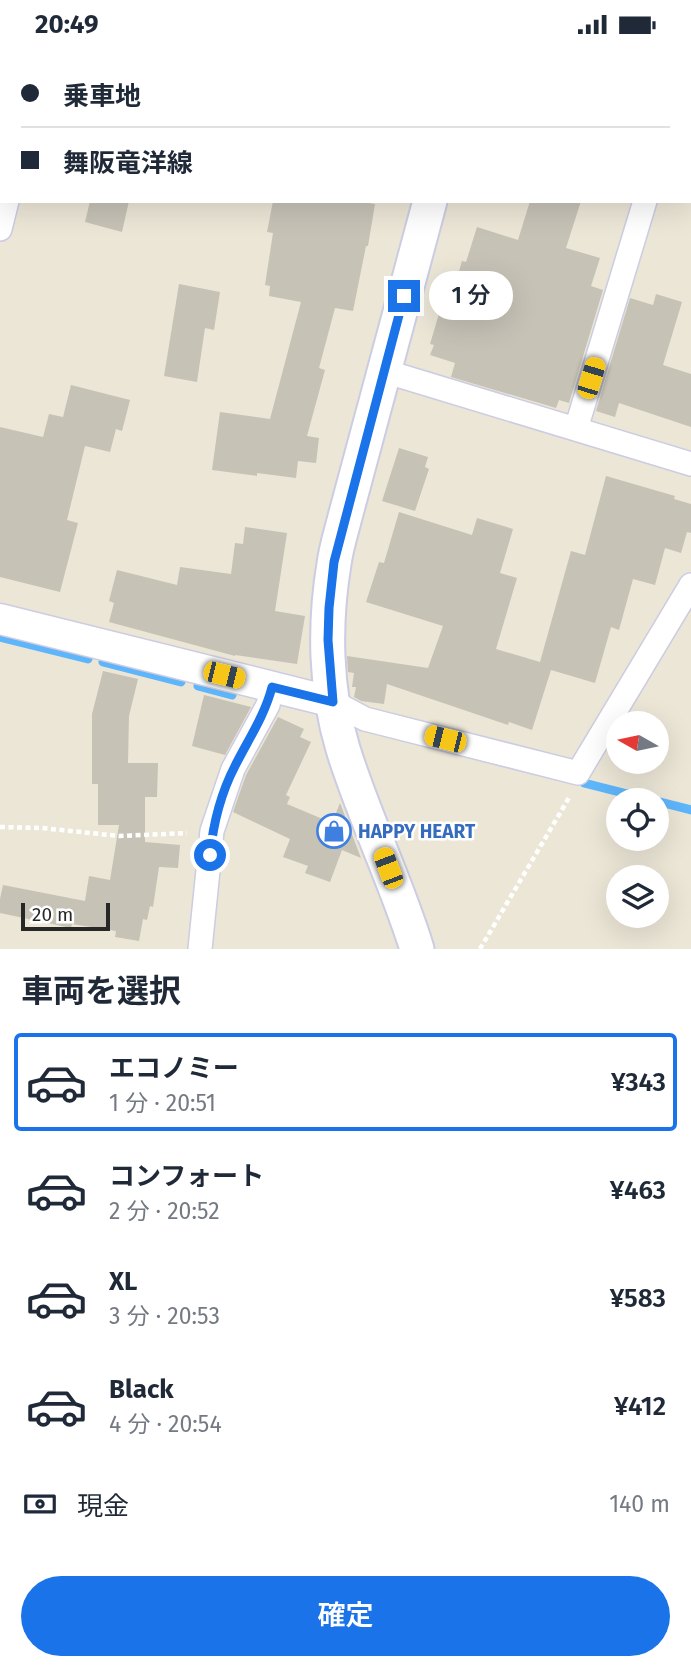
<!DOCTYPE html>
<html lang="ja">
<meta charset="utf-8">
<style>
:root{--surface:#fff;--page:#f2f2f3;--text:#1f2937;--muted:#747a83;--line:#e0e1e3;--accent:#1a73e8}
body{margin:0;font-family:"Fira Sans","Noto Sans JP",sans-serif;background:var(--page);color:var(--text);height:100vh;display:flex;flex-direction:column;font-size:26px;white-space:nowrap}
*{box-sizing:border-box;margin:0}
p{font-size:23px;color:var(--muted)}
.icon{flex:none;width:38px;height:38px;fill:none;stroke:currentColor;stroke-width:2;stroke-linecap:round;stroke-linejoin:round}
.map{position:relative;height:900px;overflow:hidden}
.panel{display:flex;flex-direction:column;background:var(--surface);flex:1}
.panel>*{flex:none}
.banner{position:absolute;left:0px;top:0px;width:691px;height:154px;box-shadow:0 7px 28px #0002;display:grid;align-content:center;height:154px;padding:0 21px;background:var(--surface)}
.needle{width:46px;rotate:279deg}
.buttons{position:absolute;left:606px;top:662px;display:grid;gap:14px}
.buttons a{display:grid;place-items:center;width:63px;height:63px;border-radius:50%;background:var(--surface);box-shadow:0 7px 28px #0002;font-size:35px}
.scale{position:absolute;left:21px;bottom:18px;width:89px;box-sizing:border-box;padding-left:7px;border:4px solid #272727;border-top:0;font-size:19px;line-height:24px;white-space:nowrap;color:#272727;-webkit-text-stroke:5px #fff;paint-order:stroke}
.end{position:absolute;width:32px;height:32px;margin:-16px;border:9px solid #1a73e8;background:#fff;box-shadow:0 0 0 4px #fff}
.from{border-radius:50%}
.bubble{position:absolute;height:49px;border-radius:24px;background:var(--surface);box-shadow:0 7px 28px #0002;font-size:23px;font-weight:600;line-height:49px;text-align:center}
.car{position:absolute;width:21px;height:42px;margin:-21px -10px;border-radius:9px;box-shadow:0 0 5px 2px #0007;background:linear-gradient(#f5c518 24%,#345 0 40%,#f5c518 0 76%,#345 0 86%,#f5c518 0)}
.banner b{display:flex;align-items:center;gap:24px;height:66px;font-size:26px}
.banner b+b{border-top:2px solid var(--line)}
.banner i{width:18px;height:18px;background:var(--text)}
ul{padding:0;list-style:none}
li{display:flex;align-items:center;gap:21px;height:98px;margin:0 14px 10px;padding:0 7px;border:4px solid transparent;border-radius:7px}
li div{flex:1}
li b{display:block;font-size:26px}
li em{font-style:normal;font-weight:600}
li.selected{border-color:var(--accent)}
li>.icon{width:63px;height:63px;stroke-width:1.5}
h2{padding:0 21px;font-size:32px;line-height:84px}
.pay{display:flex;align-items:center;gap:18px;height:77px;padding:0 21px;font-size:26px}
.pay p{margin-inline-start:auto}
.action{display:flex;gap:14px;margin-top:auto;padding:14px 21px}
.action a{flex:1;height:80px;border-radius:42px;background:var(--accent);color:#fff;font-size:28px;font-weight:600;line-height:80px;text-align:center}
.status{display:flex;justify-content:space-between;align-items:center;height:49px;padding:0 35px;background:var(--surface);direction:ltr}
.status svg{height:19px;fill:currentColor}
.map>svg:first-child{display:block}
</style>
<div class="status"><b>20:49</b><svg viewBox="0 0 49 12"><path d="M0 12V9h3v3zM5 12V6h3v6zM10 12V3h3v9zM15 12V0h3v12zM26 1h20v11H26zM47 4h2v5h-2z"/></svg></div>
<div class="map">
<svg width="691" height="900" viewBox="0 0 691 900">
<rect width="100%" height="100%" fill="#ebe6d6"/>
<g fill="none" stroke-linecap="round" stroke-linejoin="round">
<!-- stream -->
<path stroke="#5eb5f9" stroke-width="9" d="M 0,588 L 88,610
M 103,613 L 181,633
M 198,637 L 232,646
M 584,734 L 651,751
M 656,752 L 691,761"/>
</g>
<!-- building -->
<path fill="#c6c2b6" d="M 90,152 L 129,152 L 122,183 L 85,173 Z
M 273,152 L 357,152 L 375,155 L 368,197 L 366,197 L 353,262 L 335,259 L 319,319 L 325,321 L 307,387 L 319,389 L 316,414 L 298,412 L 296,429 L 257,424 L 257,427 L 212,421 L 220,363 L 270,370 L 301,253 L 269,247 L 270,237 L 265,236 L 273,184 L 267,183 Z
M 530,152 L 581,152 L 566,199 L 600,209 L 591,237 L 603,241 L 569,354 L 559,351 L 556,359 L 451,328 L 455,314 L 430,306 L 434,296 L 430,295 L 444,248 L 451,250 L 462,212 L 466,213 L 477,178 L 518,191 Z
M 179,235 L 220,243 L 214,281 L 205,279 L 197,333 L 164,327 Z
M 656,245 L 682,253 L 663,316 L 691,325 L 691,378 L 619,354 L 615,368 L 596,362 L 630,249 L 653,256 Z
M 71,336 L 130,351 L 122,382 L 116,380 L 110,403 L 85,397 L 67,471 L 78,474 L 60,543 L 0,528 L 0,378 L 43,388 L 49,365 L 63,368 Z
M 399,399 L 428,408 L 425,418 L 429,420 L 415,462 L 382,452 Z
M 606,427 L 675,447 L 674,450 L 691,455 L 691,484 L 687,483 L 681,504 L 665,499 L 655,536 L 633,530 L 619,581 L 611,578 L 595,634 L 551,621 L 532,681 L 509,673 L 508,676 L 387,635 L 384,655 L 361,652 L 354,648 L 356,638 L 352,638 L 354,624 L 348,623 L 347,607 L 428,619 L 443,577 L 366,553 L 379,513 L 384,514 L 399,463 L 472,486 L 477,469 L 513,480 L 500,524 L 517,529 L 496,600 L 540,613 L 571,502 L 585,506 Z
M 245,478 L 287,484 L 275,562 L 305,567 L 297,615 L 235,606 L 235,607 L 109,573 L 114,554 L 109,552 L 117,521 L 177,536 L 180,518 L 231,525 L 235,494 L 243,495 Z
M 103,622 L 138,630 L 129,667 L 128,714 L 158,714 L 157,748 L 145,748 L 145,793 L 180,796 L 178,819 L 159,818 L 153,858 L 150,857 L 147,871 L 143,870 L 139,892 L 115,888 L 116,882 L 72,875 L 71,879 L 0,864 L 0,850 L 3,836 L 85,852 L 89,827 L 110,831 L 119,776 L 98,776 L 98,735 L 92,735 L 92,665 Z
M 204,646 L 251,658 L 225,706 L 192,697 Z
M 278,668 L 304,680 L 300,688 L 311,693 L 286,746 L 290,748 L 287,755 L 332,774 L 340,754 L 361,809 L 342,801 L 330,833 L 305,824 L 308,817 L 283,808 L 290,790 L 233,763 L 246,726 Z"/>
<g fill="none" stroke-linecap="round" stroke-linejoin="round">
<!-- minor casing -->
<g stroke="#cccce2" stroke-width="26">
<path id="minor" d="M 45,2 L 45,0
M 690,6 L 691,1
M 0,180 L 7,152
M 384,322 L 691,415
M 576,380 L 645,152
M 333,653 L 365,670 L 578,724 L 691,536
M 200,900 L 212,782 L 233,720 L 268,656 L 272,638"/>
</g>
<!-- tertiary casing -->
<g stroke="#cccce2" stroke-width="33">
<path id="tertiary" d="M 0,570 L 333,653"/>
</g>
<!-- secondary casing -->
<g stroke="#cccce2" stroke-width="37">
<path id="secondary" d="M 468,2 L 468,0
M 417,900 C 396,832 364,768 343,700 C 325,641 324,575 334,515 C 336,499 341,484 345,468 L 430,152"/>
</g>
<!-- path -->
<path stroke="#fff" stroke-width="4.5" stroke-dasharray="5 3.5" stroke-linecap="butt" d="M 0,778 L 42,779 L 119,787 L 187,784
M 480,900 L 570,747"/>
<!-- minor -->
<use href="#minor" stroke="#fff" stroke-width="23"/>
<!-- tertiary -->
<use href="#tertiary" stroke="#fff" stroke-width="30"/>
<!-- secondary -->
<use href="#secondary" stroke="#fff" stroke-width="33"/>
</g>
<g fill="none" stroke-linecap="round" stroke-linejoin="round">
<!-- route -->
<path stroke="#1a73e8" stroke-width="9" d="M 210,806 C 213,776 221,744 235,717 C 248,691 265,666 272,638 L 333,653 L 328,591 L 329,559 L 334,513 L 404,247"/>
</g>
<!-- icons -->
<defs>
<g id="shop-ring" transform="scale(1.75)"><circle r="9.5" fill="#fff" stroke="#3f7fe0" stroke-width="1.5"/><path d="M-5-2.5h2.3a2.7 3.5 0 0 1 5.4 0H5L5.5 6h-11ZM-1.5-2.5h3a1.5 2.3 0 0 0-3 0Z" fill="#3f7fe0"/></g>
</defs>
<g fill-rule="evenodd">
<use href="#shop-ring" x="334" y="782"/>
</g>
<g text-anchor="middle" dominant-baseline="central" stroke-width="5" stroke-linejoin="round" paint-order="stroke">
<!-- shop labels -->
<g font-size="19" font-weight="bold" fill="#366cbe" stroke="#fff" text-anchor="start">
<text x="358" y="782">HAPPY HEART</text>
</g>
</g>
</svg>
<div class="buttons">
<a><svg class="needle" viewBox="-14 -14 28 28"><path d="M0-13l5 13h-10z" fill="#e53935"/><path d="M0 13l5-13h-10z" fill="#747a83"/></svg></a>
<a><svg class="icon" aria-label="locate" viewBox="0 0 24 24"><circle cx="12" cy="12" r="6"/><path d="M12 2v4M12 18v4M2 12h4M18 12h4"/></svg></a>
<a><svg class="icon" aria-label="layers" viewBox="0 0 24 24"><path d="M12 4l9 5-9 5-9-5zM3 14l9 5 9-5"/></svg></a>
</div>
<div class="scale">20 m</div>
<i class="end from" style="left:210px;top:806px"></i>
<i class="end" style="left:404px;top:247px"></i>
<div class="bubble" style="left:429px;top:222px;width:84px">1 分</div>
<i class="car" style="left:591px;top:329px;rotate:17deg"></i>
<i class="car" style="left:224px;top:626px;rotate:104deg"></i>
<i class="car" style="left:445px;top:690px;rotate:284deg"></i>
<i class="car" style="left:388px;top:819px;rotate:339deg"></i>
<div class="banner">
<b><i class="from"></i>乗車地</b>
<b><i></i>舞阪竜洋線</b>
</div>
</div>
<section class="panel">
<h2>車両を選択</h2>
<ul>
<li class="selected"><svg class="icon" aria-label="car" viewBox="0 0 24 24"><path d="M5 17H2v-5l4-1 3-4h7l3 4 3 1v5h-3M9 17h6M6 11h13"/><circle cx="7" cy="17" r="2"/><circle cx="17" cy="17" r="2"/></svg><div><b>エコノミー</b><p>1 分 · 20:51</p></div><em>¥343</em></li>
<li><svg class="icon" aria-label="car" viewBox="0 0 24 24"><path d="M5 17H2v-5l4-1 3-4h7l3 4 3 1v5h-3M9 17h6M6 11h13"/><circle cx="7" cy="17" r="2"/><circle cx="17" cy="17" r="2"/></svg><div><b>コンフォート</b><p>2 分 · 20:52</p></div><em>¥463</em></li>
<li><svg class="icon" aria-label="car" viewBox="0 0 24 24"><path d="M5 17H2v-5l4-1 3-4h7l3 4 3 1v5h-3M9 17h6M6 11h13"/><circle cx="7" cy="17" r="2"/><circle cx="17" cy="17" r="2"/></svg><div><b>XL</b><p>3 分 · 20:53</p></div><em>¥583</em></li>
<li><svg class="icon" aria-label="car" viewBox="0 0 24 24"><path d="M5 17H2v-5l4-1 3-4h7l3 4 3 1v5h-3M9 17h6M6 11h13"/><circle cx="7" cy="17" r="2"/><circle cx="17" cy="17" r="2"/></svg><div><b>Black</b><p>4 分 · 20:54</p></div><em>¥412</em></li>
</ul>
<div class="pay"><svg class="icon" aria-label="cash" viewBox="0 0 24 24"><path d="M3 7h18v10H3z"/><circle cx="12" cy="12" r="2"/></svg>現金<p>140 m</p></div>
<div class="action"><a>確定</a></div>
</section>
